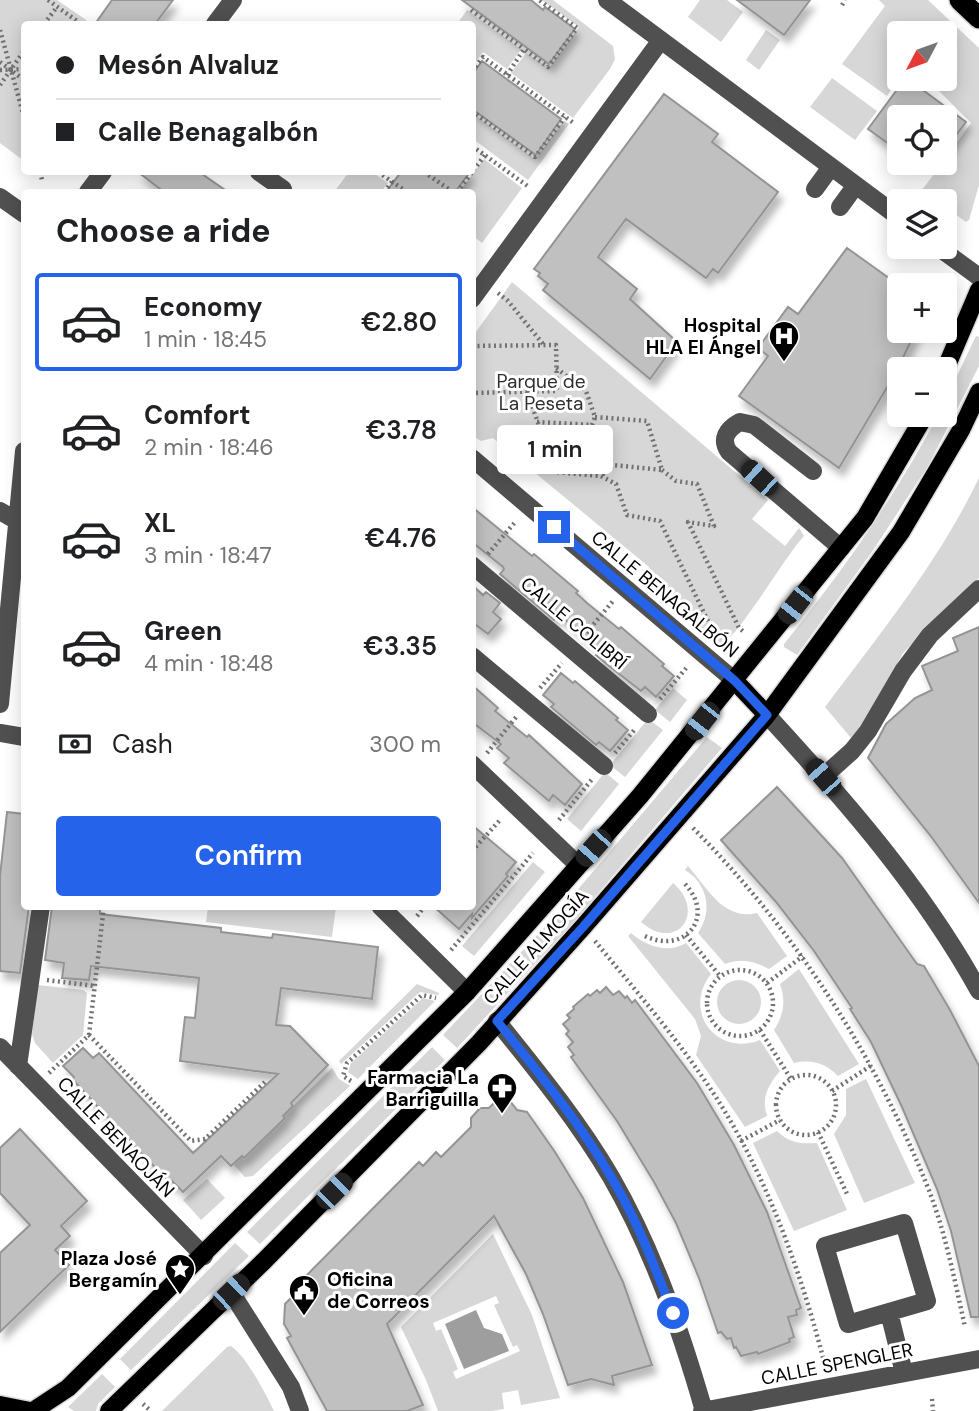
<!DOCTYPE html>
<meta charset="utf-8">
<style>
:root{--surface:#fff;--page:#f2f2f2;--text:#202124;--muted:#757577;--line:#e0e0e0;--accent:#2563eb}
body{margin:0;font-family:"DM Sans",sans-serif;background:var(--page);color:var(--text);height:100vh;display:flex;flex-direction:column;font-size:26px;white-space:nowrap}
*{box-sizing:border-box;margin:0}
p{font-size:23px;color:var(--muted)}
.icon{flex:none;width:38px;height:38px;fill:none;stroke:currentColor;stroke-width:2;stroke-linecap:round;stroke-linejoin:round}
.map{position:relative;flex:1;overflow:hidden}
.sheet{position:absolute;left:21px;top:189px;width:455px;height:721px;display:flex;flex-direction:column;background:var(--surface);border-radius:7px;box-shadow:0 4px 18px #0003}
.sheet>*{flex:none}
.hud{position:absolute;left:21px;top:21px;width:455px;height:154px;border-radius:7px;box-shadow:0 4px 18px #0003;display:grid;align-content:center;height:154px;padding:0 35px;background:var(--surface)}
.needle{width:46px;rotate:229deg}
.controls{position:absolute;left:887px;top:21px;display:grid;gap:14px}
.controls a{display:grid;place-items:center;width:70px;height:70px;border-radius:7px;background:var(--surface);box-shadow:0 4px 18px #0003;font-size:35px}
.end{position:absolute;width:32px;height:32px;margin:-16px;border:9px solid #2563eb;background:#fff;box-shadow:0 0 0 4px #fff}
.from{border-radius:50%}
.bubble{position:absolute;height:49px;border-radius:7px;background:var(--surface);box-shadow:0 4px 18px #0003;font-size:23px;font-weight:600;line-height:49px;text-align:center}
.car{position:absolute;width:21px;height:42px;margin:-21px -10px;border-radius:9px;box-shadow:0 0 5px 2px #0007;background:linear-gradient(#222 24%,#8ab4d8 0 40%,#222 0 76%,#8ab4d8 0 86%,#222 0)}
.hud b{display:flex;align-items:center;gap:24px;height:66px;font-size:26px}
.hud b+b{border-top:2px solid var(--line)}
.hud i{width:18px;height:18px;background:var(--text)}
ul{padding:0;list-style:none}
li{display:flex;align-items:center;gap:21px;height:98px;margin:0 14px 10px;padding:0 21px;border:4px solid transparent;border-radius:7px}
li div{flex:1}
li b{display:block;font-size:26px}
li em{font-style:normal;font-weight:600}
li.active{border-color:var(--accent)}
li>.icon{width:63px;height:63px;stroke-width:1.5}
h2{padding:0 35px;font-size:32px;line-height:84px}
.pay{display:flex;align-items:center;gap:18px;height:77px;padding:0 35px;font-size:26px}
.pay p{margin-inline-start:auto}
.primary-button{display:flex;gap:14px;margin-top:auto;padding:14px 35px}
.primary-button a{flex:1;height:80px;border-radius:7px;background:var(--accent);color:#fff;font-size:28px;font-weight:600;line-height:80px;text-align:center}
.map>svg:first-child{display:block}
</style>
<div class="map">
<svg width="979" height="1411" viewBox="0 0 979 1411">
<defs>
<filter id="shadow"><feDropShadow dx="4.5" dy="8" stdDeviation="3.5" flood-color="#0004"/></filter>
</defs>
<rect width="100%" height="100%" fill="#fff"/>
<!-- green -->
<path fill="#d7d7d7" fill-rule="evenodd" d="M 0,0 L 57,0 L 92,24 L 24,24 L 24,161 L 0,143 Z
M 542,0 L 553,0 L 613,46 L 615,59 L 610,69 L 573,118 L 511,73 L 526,53 L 549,68 L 579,27 Z
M 700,0 L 727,0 L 743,12 L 721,42 L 688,17 Z
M 879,0 L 928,0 L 979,48 L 979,185 L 969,220 L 966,222 L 945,207 L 945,201 L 938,201 L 922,190 L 942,163 L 945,163 L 945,159 L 971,123 L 927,79 L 945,79 L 945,33 L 900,33 L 899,78 L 887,96 L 842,64 L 885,6 Z
M 467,10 L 521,49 L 507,69 L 483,52 L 473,66 L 472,24 L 457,24 Z
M 766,30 L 780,40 L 759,70 L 746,60 Z
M 832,78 L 877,111 L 855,140 L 810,107 Z
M 473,114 L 535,159 L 564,121 L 569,124 L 528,180 L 473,139 Z
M 484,159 L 522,188 L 482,243 L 473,236 L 472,192 L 459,192 Z
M 349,172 L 372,172 L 388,183 L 381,192 L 334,192 Z
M 512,282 L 768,500 L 752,519 L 785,546 L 799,528 L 804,536 C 786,555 735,642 719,646 L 649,586 L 649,567 L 493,438 L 481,441 L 473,436 L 473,336 Z
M 976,336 L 979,337 L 979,366 L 928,466 L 872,552 L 797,655 L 784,647 L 784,644 C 842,572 895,497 938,415 L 945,415 L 945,401 Z
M 979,478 L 979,578 L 903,653 L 865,723 L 851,738 L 825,707 C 880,634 939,561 979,478 Z
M 673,688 L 687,700 L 670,722 L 655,710 Z
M 648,719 L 663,730 L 625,777 L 610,765 Z
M 707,737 L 722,748 L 571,925 L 457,1048 L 443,1035 L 558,913 Z
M 605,772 L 619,784 L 581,831 L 567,819 Z
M 533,862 L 545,872 L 474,956 L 462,946 Z
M 688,866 C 708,889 724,921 757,913 L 787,956 L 769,969 C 753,961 742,958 725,964 L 698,933 C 713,911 708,884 685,870 Z
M 673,883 C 701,906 686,942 655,931 C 650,929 645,925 641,922 Z
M 208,907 L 336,907 L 332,937 L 206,922 Z
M 631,933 C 646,946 667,954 686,943 L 711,974 C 682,1011 716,1057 760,1040 L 780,1071 C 768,1085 761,1098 767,1116 L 745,1127 L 696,1055 L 701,1036 L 695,1019 L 628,936 Z
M 799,969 L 859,1064 L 838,1076 C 825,1063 812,1059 794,1063 L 774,1030 C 784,1015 786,1001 780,984 Z
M717 1002a22 22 0 1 1 44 0a22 22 0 1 1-44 0Z
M 417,984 L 439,993 L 438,995 L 420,992 L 341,1064 L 339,1061 Z
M 38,985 L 83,990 L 87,993 L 83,1035 L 53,1063 L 35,1043 L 32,1034 Z
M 423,998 L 435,1001 L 358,1079 L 348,1072 L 351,1063 Z
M 432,1047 L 445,1060 L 260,1244 L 247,1232 Z
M 332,1068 L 339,1079 L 350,1086 L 253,1176 L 245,1177 L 233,1164 L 241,1156 L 244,1158 L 285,1119 L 283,1116 Z
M 866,1079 L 915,1183 L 864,1203 L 834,1134 L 846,1115 L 846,1089 Z
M 777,1131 C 789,1143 800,1144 817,1143 L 847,1210 L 794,1231 L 753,1143 Z
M 207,1179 L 225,1198 L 201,1220 L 183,1200 Z
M 493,1234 L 532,1315 L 560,1398 L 521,1405 L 518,1390 L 502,1393 L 504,1409 L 492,1411 L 438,1411 L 426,1380 L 401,1327 ZM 496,1296 L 499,1303 L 494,1305 L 513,1347 L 517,1345 L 520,1351 L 456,1379 L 453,1372 L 458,1369 L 441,1329 L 436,1331 L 433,1323 Z
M 235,1243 L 249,1256 L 131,1370 L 120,1359 Z
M 231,1346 C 247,1357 265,1393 274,1411 L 162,1411 L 227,1347 Z
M 102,1374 L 115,1387 L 98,1404 L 96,1411 L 74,1411 L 68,1407 Z"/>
<!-- water -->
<path fill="#9e9e9e" d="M 476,1310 L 484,1328 L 502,1334 L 509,1351 L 464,1369 L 445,1324 Z"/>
<!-- building -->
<path fill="#c0c0c0" stroke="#949494" stroke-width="2" filter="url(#shadow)" d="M 112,0 L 173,0 L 155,24 L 95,24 Z
M 462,0 L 531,0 L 543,10 L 545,7 L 575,29 L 549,64 Z
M 737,0 L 810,0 L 784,35 Z
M 482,61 L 561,119 L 536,155 L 472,109 L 472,75 Z
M 905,79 L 908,79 L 966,122 L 945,150 L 945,117 L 900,117 L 900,152 L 868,129 Z
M 664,94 L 718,134 L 712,142 L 778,192 L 718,273 L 713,269 L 706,278 L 626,219 L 598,257 L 637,289 L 630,299 L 677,342 L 650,379 L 543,290 L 548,284 L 538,276 L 540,273 L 534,269 Z
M 138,172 L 199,172 L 228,192 L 164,192 Z
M 401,172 L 470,172 L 455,192 L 386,192 Z
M 847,248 L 900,286 L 900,331 L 916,331 L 895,374 L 839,468 L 739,396 L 768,356 L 758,348 L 788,307 L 798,314 Z
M 472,507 L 532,556 L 534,554 L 578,591 L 576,593 L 587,603 L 619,629 L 621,627 L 664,664 L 662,666 L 674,676 L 656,697 L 645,687 L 641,691 L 609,666 L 596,655 L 600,650 L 570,624 L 558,614 L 554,620 L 500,574 L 504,569 L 503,567 L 472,542 Z
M 472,585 L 483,595 L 486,592 L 500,603 L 493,612 L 501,619 L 488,634 L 472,622 Z
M 979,627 L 979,903 L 930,835 L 868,758 L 886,724 L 915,698 L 932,690 L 922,666 L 958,651 L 953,638 Z
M 561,673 L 573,683 L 575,681 L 618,718 L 616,720 L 628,730 L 610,751 L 599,742 L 596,745 L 551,707 L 554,704 L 543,695 Z
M 472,685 L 498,708 L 495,711 L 527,737 L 529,735 L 582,784 L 565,805 L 553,795 L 549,801 L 504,763 L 509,758 L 497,748 L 501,744 L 472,722 Z
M 777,787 L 842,858 L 917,964 L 924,966 L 950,1010 L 979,1066 L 979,1317 L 971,1317 L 951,1231 L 937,1189 L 902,1107 L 871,1042 L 850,1009 L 852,1008 L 814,951 L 776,902 L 721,840 Z
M 7,812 L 24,814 L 24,906 L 29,906 L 20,973 L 0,971 L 0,876 Z
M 472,825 L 516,862 L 506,874 L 508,876 L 472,918 L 472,914 L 459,929 L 433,906 L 472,906 Z
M 52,906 L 97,906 L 97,909 L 100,909 L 100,914 L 221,928 L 221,932 L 272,938 L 273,934 L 378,947 L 372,999 L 281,988 L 276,1025 L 290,1026 L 328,1065 L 291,1103 L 293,1106 L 283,1116 L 285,1118 L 244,1158 L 242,1156 L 231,1166 L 221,1156 L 183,1192 L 172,1181 L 170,1183 L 141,1153 L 72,1079 L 74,1077 L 63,1066 L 83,1048 L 93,1058 L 99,1053 L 193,1153 L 278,1074 L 180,1061 L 185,1017 L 195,1018 L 199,978 L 91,966 L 89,980 L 62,978 L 64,963 L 45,960 Z
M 606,987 L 613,995 L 619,991 L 625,998 L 627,996 L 632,1003 L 635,1000 L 697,1083 L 734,1145 L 767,1212 L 801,1308 L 796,1310 L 797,1315 L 788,1317 L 794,1337 L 789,1339 L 790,1342 L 758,1354 L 757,1352 L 741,1356 L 736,1347 L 734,1348 L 731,1338 L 727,1339 L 721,1332 L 718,1333 L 699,1278 L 676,1223 L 654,1182 L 617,1121 L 571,1057 L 574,1055 L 568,1047 L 573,1042 L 566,1034 L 569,1031 L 563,1024 L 570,1018 L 567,1015 L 574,1009 L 573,1007 L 588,994 L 590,996 L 597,990 L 600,993 Z
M 497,1100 L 510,1101 L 517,1110 L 527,1112 L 555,1152 L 583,1198 L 623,1282 L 652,1365 L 612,1376 L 614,1385 L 591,1379 L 568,1385 L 543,1314 L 526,1274 L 494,1216 L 387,1324 L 423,1405 L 407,1411 L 327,1411 L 287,1338 L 291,1336 L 284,1324 L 285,1304 L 297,1292 L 294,1288 L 419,1162 L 423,1166 L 436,1152 L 441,1157 L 471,1127 L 471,1118 L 480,1108 L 489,1108 Z
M 20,1129 L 87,1201 L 61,1226 L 70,1236 L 55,1250 L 69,1265 L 0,1332 L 0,1253 L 30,1225 L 0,1193 L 0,1148 Z"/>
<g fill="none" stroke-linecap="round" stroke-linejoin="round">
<!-- major casing -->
<g stroke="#dbdbdb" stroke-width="21">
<path id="major" d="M 945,370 L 979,290
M 735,681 L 767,715
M 0,1405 L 30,1411
M 33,1411 L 68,1388 L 467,992 L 640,796 L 865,518 L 925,415
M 109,1411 L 264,1261 L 479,1043 L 583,927 L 767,715 L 901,532 L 961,430 L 979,392"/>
</g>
<!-- highway casing -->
<g stroke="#dbdbdb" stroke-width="24">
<path id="highway" d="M 960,0 L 979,18"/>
</g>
<!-- path -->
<path stroke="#727272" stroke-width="4.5" stroke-dasharray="2 3.5" stroke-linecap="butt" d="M 48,0 L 81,24
M 842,5 L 845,0
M 471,10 L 524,49
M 44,24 L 57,7
M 0,30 L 24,117
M 0,62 L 24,80
M 0,70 L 24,69
M 472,71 L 483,57 L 575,124
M 507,75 L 524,49 L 548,67 L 577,28 L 539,0
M 0,85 L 24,51
M 472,111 L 535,157 L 565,117
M 472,146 L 529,187
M 40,172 L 42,180
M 378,172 L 407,192
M 424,172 L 453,192
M 384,192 L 392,182
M 457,192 L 485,155
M 472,241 L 475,243 L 472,246
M 498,293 L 508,301 L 543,344
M 472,346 L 556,345 L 557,391 L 472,393
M 527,391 L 555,472 L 601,476 L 616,484 L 627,515 L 660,521 L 716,638
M 595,417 L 647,421 L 662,470 L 613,465 L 601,476
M 537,422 L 592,425 L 595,417 L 586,391 L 556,368
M 662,470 L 676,481 L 697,484 L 714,526 L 688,522 L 739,628 L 744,632
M 488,554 L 516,521
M 583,637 L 613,601
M 540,688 L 562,663
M 660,699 L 688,666
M 487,753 L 517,716
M 615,753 L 636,728
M 559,820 L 593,778
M 693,828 C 793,929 870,1047 924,1178 C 944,1225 954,1277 965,1327
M 472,851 L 500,820
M 417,916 L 425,906
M 686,935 L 720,976
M 645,936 C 685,955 716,917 685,884
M 595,941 C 631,985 669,1029 701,1075 C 762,1161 800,1267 826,1369
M 451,950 L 533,853
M707 1003a33 33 0 1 1 66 0a33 33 0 1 1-66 0Z
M 47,980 L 95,986
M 767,983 L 803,956
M 760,1030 L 791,1079
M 89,1035 L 104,906
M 49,1073 L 89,1035 L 191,1141 L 205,1139 L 266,1081
M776 1105a30 30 0 1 1 60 0a30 30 0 1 1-60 0Z
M 351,1081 L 343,1076 L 347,1063 L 422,995 L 436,998
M 832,1091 L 872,1065
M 818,1132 L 848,1196
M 741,1141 L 780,1120
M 932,1399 L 933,1411
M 143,1404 L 151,1411"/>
<!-- minor -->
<path stroke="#505050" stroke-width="18" d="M 607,0 L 900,218
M 215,24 L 233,0
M 259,172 L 283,189
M 815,189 L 831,167
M 88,192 L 103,172
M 0,197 L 24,214
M 840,207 L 856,185
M 938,247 L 979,277
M 472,299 L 661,40
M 472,458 L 735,681
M 813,471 L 754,425 L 740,422 C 727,429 720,439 729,452 L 841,548
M 0,511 L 24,525
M 472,565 L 648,714
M 472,656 L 604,766
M 0,704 L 24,451
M 767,715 C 845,800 923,889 979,991
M 0,733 L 24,737
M 472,764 L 578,865
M 823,777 L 852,751 L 868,731 L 903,671 L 930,635 L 979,589
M 380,906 L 467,992
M 497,1021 C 538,1072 578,1121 611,1177 C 653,1250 681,1331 704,1411
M 0,1047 L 204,1256
M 18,1066 L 41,906
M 904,1223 L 927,1301 L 848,1324 L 825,1246 Z
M 231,1292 L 291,1387 L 300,1411
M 889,1312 L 904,1373
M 702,1411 L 979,1359"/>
<!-- major -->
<use href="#major" stroke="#000" stroke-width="18"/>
<!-- highway -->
<use href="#highway" stroke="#000" stroke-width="21"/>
</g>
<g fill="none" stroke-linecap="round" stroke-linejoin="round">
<!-- route -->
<path stroke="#2563eb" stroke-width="9" d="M 554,527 L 735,681 L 767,715 L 583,927 L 497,1021 C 549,1085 601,1149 636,1224 C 650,1253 661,1284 673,1313"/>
</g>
<!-- icons -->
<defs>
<g id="hospital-pin" transform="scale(1.575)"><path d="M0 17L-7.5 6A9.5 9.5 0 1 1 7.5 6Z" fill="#000" stroke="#fff"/><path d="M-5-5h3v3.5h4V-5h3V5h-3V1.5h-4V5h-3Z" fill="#fff"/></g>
<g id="pharmacy-pin" transform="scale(1.575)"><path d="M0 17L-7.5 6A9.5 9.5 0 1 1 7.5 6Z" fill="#000" stroke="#fff"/><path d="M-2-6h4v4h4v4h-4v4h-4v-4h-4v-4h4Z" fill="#fff"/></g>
<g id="sight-pin" transform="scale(1.575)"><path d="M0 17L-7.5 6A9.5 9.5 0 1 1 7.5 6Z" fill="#000" stroke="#fff"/><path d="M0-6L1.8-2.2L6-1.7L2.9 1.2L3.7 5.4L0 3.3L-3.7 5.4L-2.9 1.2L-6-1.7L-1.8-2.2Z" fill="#fff"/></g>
<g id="civic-pin" transform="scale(1.575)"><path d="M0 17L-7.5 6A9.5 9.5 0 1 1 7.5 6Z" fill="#000" stroke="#fff"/><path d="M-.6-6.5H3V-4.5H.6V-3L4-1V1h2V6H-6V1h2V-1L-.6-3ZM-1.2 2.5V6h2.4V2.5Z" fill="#fff"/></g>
</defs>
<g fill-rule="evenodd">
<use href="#hospital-pin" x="784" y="336"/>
<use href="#pharmacy-pin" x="502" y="1088"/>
<use href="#sight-pin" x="180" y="1269"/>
<use href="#civic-pin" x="304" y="1290"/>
</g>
<g text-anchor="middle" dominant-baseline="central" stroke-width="6" stroke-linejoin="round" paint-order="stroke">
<!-- poi labels -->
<g font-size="19" font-weight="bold" fill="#000" stroke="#fff" text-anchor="end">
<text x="761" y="325">Hospital<tspan x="761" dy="22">HLA El Ángel</tspan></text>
<text x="479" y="1077">Farmacia La<tspan x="479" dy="22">Barriguilla</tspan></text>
<text x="157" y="1258">Plaza José<tspan x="157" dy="22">Bergamín</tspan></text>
<text x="327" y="1279" text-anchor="start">Oficina<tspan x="327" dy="22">de Correos</tspan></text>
</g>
<!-- park labels -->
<g font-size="19" fill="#2e2e2e" stroke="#fff">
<text x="541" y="381">Parque de<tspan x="541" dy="22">La Peseta</tspan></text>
</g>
<!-- street labels -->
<g font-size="19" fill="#000" stroke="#fff">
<text transform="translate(665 594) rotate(40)">CALLE BENAGALBÓN</text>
<text transform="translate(574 623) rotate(40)">CALLE COLIBRÍ</text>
<text transform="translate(536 947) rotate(-48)">CALLE ALMOGÍA</text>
<text transform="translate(116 1137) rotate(46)">CALLE BENAOJÁN</text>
<text transform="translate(837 1364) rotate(-11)">CALLE SPENGLER</text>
</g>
</g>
</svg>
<div class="controls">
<a><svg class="needle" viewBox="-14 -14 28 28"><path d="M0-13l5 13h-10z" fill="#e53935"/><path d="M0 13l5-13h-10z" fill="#757577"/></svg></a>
<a><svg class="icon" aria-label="locate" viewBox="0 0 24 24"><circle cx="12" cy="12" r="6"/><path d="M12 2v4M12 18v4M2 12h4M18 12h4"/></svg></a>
<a><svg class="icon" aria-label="layers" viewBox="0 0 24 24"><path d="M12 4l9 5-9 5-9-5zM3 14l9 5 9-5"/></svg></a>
<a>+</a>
<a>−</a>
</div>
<i class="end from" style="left:673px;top:1313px"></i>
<i class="end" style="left:554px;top:527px"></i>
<div class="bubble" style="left:497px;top:425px;width:116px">1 min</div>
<i class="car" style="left:759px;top:478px;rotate:312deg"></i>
<i class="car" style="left:795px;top:605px;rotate:218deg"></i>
<i class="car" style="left:702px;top:721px;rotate:218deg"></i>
<i class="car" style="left:823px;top:777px;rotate:319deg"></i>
<i class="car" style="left:593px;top:848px;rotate:222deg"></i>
<i class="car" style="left:334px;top:1191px;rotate:45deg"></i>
<i class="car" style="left:231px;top:1292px;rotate:46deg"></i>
<div class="hud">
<b><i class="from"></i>Mesón Alvaluz</b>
<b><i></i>Calle Benagalbón</b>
</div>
<section class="sheet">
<h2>Choose a ride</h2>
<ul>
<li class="active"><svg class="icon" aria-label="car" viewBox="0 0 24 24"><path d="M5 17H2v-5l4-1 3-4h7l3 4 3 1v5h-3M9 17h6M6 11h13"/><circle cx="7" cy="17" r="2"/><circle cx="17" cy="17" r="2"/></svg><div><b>Economy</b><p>1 min · 18:45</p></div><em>€2.80</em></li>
<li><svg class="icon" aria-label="car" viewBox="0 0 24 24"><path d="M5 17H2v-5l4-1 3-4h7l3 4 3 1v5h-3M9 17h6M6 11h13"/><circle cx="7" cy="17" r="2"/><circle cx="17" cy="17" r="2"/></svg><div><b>Comfort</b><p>2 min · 18:46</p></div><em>€3.78</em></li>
<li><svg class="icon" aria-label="car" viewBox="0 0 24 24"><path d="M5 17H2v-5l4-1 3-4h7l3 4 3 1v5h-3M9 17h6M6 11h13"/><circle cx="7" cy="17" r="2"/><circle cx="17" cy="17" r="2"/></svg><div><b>XL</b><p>3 min · 18:47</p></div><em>€4.76</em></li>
<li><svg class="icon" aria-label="car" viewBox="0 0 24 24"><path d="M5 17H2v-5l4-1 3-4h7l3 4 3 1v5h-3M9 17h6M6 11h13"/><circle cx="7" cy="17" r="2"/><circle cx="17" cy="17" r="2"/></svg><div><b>Green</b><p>4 min · 18:48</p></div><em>€3.35</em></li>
</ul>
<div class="pay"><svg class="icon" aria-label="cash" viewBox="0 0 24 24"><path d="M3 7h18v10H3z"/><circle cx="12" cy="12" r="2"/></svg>Cash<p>300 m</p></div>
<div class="primary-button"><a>Confirm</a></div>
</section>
</div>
